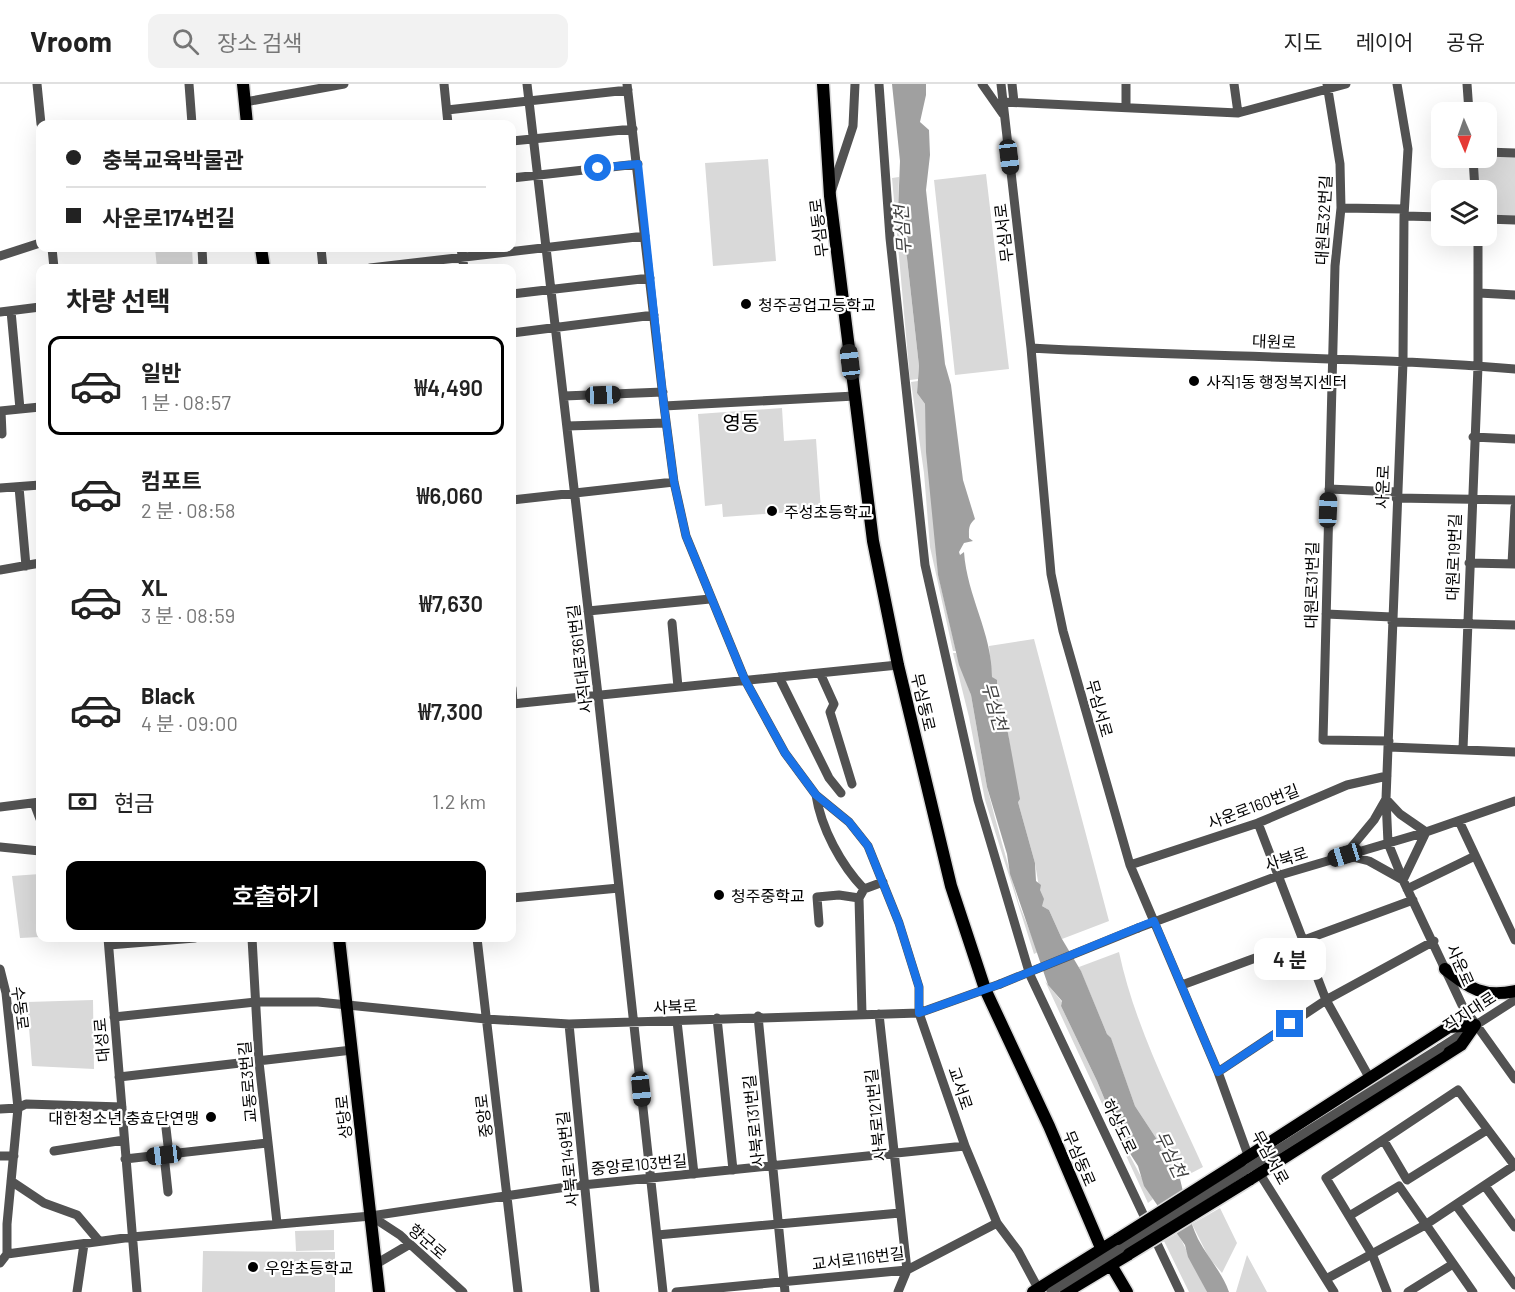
<!DOCTYPE html>
<html lang="ko">
<meta charset="utf-8">
<style>
:root{--surface:#fff;--page:#f2f2f2;--text:#222;--muted:#767676;--line:#e0e0e0;--accent:#000}
body{margin:0;font-family:Barlow,"Noto Sans KR",sans-serif;background:var(--page);color:var(--text);height:100vh;display:flex;flex-direction:column;font-size:22px;white-space:nowrap}
*{box-sizing:border-box;margin:0}
p{font-size:20px;color:var(--muted)}
.icon{flex:none;width:33px;height:33px;fill:none;stroke:currentColor;stroke-width:2;stroke-linecap:round;stroke-linejoin:round}
.map{position:relative;flex:1;overflow:hidden}
.panel{position:absolute;left:36px;top:180px;width:480px;height:678px;display:flex;flex-direction:column;background:var(--surface);border-radius:12px;box-shadow:0 6px 24px #0002}
.panel>*{flex:none}
.hud{position:absolute;left:36px;top:36px;width:480px;height:132px;border-radius:12px;box-shadow:0 6px 24px #0002;display:grid;align-content:center;height:132px;padding:0 30px;background:var(--surface)}
.needle{width:39px;rotate:178deg}
.buttons{position:absolute;left:1431px;top:18px;display:grid;gap:12px}
.buttons a{display:grid;place-items:center;width:66px;height:66px;border-radius:12px;background:var(--surface);box-shadow:0 6px 24px #0002;font-size:30px}
.end{position:absolute;width:27px;height:27px;margin:-14px;border:8px solid #1a73e8;background:#fff;box-shadow:0 0 0 3px #fff}
.from{border-radius:50%}
.bubble{position:absolute;height:42px;border-radius:12px;background:var(--surface);box-shadow:0 6px 24px #0002;font-size:20px;font-weight:600;line-height:42px;text-align:center}
.car{position:absolute;width:18px;height:36px;margin:-18px -9px;border-radius:8px;box-shadow:0 0 4px 2px #0007;background:linear-gradient(#222 24%,#8ab4d8 0 40%,#222 0 76%,#8ab4d8 0 86%,#222 0)}
.hud b{display:flex;align-items:center;gap:21px;height:57px;font-size:22px}
.hud b+b{border-top:2px solid var(--line)}
.hud i{width:15px;height:15px;background:var(--text)}
ul{padding:0;list-style:none}
li{display:flex;align-items:center;gap:18px;height:99px;margin:0 12px 9px;padding:0 18px;border:3px solid transparent;border-radius:12px}
li div{flex:1}
li b{display:block;font-size:22px}
li em{font-style:normal;font-weight:600}
li.selected{border-color:var(--accent)}
li>.icon{width:54px;height:54px;stroke-width:1.5}
h2{padding:0 30px;font-size:27px;line-height:72px}
.pay{display:flex;align-items:center;gap:15px;height:66px;padding:0 30px;font-size:22px}
.pay p{margin-inline-start:auto}
.primary-button{display:flex;gap:12px;margin-top:auto;padding:12px 30px}
.primary-button a{flex:1;height:69px;border-radius:12px;background:var(--accent);color:#fff;font-size:24px;font-weight:600;line-height:69px;text-align:center}
header{display:flex;align-items:center;gap:36px;box-sizing:border-box;height:84px;padding:0 30px;background:var(--surface);border-bottom:2px solid var(--line)}
header strong{font-size:28px}
nav{display:flex;gap:33px;margin-inline-start:auto;font-size:21px}
.search{width:420px;height:54px;background:var(--page);display:flex;align-items:center;gap:15px;box-sizing:border-box;padding:0 21px;border-radius:12px;color:var(--muted);font-size:22px}
.map>svg:first-child{display:block}
</style>
<header>
<strong>Vroom</strong>
<div class="search"><svg class="icon" aria-label="search" viewBox="0 0 24 24"><circle cx="10" cy="10" r="6"/><path d="M15 15l6 6"/></svg>장소 검색</div>
<nav><a>지도</a><a>레이어</a><a>공유</a></nav>
</header>
<div class="map">
<svg width="1515" height="1208" viewBox="0 0 1515 1208">
<rect width="100%" height="100%" fill="#fff"/>
<!-- green -->
<path fill="#d9d9d9" d="M 1487,71 L 1515,72 L 1515,132 L 1487,131 L 1486,106 L 1479,106 L 1476,78 L 1479,74 L 1486,74 Z
M 768,75 L 776,177 L 713,182 L 705,79 Z
M 986,90 L 1009,285 L 955,291 L 934,96 Z
M 899,93 L 898,127 L 907,174 L 919,282 L 918,295 L 910,296 L 892,94 Z
M 155,164 L 192,164 L 193,184 L 157,184 Z
M 918,297 L 917,309 L 925,320 L 938,490 L 956,567 L 953,567 L 930,463 L 924,389 L 911,298 Z
M 782,324 L 784,357 L 816,355 L 821,426 L 723,433 L 722,420 L 705,422 L 698,330 Z
M 1034,555 L 1109,837 L 1062,855 L 1049,826 L 1042,822 L 1035,779 L 1018,718 L 1008,649 L 992,593 L 989,562 Z
M 953,569 L 956,569 L 971,611 L 987,703 L 995,734 L 1019,820 L 1038,868 L 1034,870 L 985,716 L 969,633 Z
M 40,790 L 40,853 L 20,854 L 12,792 Z
M 1119,868 C 1135,943 1172,1014 1203,1083 L 1180,1095 L 1172,1089 L 1156,1054 L 1135,1022 L 1111,955 L 1107,950 L 1079,883 Z
M 1045,897 L 1062,918 L 1061,922 L 1097,997 L 1122,1057 L 1153,1115 L 1148,1119 Z
M 93,916 L 94,985 L 32,982 L 27,918 Z
M 1220,1124 L 1237,1159 L 1222,1189 L 1209,1174 L 1192,1140 Z
M 334,1146 L 334,1166 L 296,1167 L 295,1147 Z
M 1178,1149 L 1207,1208 L 1189,1208 L 1164,1157 Z
M 203,1167 L 335,1168 L 335,1208 L 202,1208 Z
M 1247,1171 L 1267,1208 L 1236,1208 Z"/>
<!-- water -->
<path fill="#a0a0a0" d="M 892,0 L 926,0 L 926,11 L 920,38 L 929,46 L 930,71 L 926,106 L 945,280 L 951,301 L 963,396 L 975,435 C 968,441 969,446 969,454 L 973,457 L 964,459 L 959,468 L 960,471 L 964,468 C 967,512 992,549 992,593 L 997,596 L 997,612 L 1008,649 L 1020,715 L 1018,718 L 1035,779 L 1036,797 L 1041,801 L 1040,806 L 1044,815 L 1042,822 L 1049,826 L 1062,855 L 1081,887 L 1107,950 L 1111,954 L 1135,1022 L 1156,1054 L 1172,1089 L 1180,1095 C 1185,1115 1189,1136 1198,1155 C 1208,1174 1222,1188 1229,1208 L 1207,1208 L 1188,1173 L 1185,1161 L 1144,1102 L 1138,1082 L 1122,1057 L 1097,997 L 1061,922 L 1062,917 L 1048,901 L 1010,790 L 1007,770 L 987,703 L 971,611 L 959,581 L 938,491 L 926,368 L 925,320 L 917,309 L 919,282 L 907,174 L 898,127 L 900,77 Z"/>
<g fill="none" stroke-linecap="round" stroke-linejoin="round">
<!-- major casing -->
<g stroke="#dbdbdb" stroke-width="15">
<path id="major" d="M 243,0 L 247,40
M 823,0 L 830,112 L 873,457 L 898,581 L 951,802 L 985,905 L 1049,1042 L 1101,1164 L 1127,1208
M 261,164 L 264,184
M 339,854 L 379,1208
M 1445,885 C 1470,904 1482,914 1515,907
M 1241,1077 L 1449,943 L 1475,941
M 1249,1096 L 1461,961 L 1475,941
M 1033,1208 L 1118,1155
M 1066,1208 L 1129,1170"/>
</g>
<!-- minor -->
<path stroke="#525252" stroke-width="9" d="M 37,0 L 41,40
M 189,0 L 192,40
M 444,0 L 448,40
M 527,0 L 598,611 L 663,1208
M 627,0 L 664,322 L 674,398 L 686,452 L 745,596 L 785,669 L 816,711 L 849,738 L 868,762 L 899,839 L 919,903 L 919,929 L 965,1062 L 997,1139 L 1018,1167 L 1040,1208
M 879,0 L 890,154 L 925,481 L 978,716 L 1030,891 L 1180,1208
M 982,0 L 1003,30
M 1001,0 L 1031,264 L 1051,490 L 1063,547 L 1130,781 L 1218,988 L 1248,1071 L 1334,1208
M 1012,0 L 1014,18
M 1126,0 L 1126,22
M 1234,0 L 1238,29
M 1327,0 L 1340,80 L 1341,124 L 1335,182 L 1323,656 L 1389,657
M 1397,0 L 1408,65 L 1404,132 L 1403,278 L 1386,715 L 1388,759 L 1403,796 L 1462,921 L 1515,995
M 1467,0 L 1469,28
M 245,18 L 344,0
M 1003,18 L 1238,29 L 1346,0
M 447,26 L 628,6
M 512,57 L 633,45
M 1486,68 L 1515,69
M 1473,74 L 1475,106
M 512,94 L 638,80
M 832,105 L 853,42 L 855,0
M 1341,124 L 1404,125
M 1404,132 L 1442,133
M 1486,135 L 1515,136
M 52,164 L 54,184
M 202,164 L 203,184
M 321,164 L 323,184
M 461,164 L 464,184
M 0,172 L 40,159
M 370,184 L 645,152
M 1479,209 L 1515,211
M 512,210 L 650,194
M 11,227 L 20,325
M 0,228 L 40,223
M 512,249 L 654,231
M 1031,264 C 1192,273 1354,272 1515,285
M 564,312 L 663,308
M 664,322 L 855,312
M 0,327 L 40,323
M 1,327 L 2,350
M 567,342 L 666,339
M 1473,353 L 1515,355
M 19,403 L 26,482
M 0,404 L 40,401
M 1329,405 L 1397,408
M 1396,414 L 1515,416
M 512,416 L 674,398
M 1469,479 L 1515,480
M 1512,480 L 1515,423
M 0,486 L 40,479
M 588,527 L 710,515
M 1326,530 L 1392,533
M 1392,538 L 1515,541
M 672,539 L 678,603
M 820,589 L 834,620 L 830,628 L 852,700
M 779,593 L 829,694 L 841,709
M 512,604 L 513,620
M 512,620 L 898,581
M 1389,663 L 1515,668
M 1463,665 L 1478,282 L 1478,152
M 816,711 C 821,744 841,781 864,805
M 1386,715 L 1400,730 L 1426,748 L 1403,796 L 1369,777 L 1345,771 L 1374,736 Z
M 34,719 L 40,735
M 0,723 L 40,718
M 1459,737 L 1515,856
M 1258,739 L 1326,916 L 1369,993
M 0,763 L 40,767
M 1130,781 L 1258,739 L 1347,701 L 1387,692
M 1407,805 L 1475,772
M 512,814 L 619,804
M 819,839 L 817,813 L 839,811 L 859,814
M 1138,844 L 1280,791 L 1426,748 L 1515,717
M 108,854 L 137,1208
M 252,854 L 259,978 L 277,1139
M 477,854 L 518,1208
M 109,861 L 195,854
M 0,885 L 6,909 L 18,1024 L 7,1140 L 7,1170 L 0,1179
M 1182,901 L 1413,816
M 862,930 L 859,814 L 864,805 L 883,798
M 879,930 L 907,1186
M 758,932 L 785,1208
M 114,933 L 256,918 L 318,918 L 486,935 L 569,940 L 919,929 L 1000,900
M 717,934 L 733,1086
M 677,937 L 694,1090
M 569,940 L 595,1208
M 1440,964 L 1515,916
M 1218,988 L 1326,916 L 1434,857
M 119,993 L 352,966
M 0,1025 L 18,1024 L 26,1020 L 122,1023
M 166,1044 L 169,1070
M 1384,1057 L 1407,1096 L 1487,1046
M 54,1067 L 124,1056
M 164,1071 L 168,1108
M 0,1072 L 14,1072
M 125,1075 L 267,1059
M 11,1097 L 44,1119 L 77,1131 L 99,1157
M 1485,1102 L 1515,1143
M 1456,1121 L 1515,1201
M 371,1132 L 400,1151 L 463,1208
M 1349,1132 L 1399,1102 L 1473,1208
M 657,1151 L 900,1129
M 7,1170 L 132,1153 L 371,1132 L 573,1102 L 965,1062
M 376,1180 L 410,1160
M 1326,1195 L 1425,1141 L 1515,1081
M 77,1208 L 84,1160
M 676,1208 L 907,1186 L 997,1139
M 898,1208 L 907,1186
M 1387,1208 L 1372,1170 L 1326,1094 L 1458,1006 L 1515,1082
M 1408,1208 L 1453,1180"/>
<!-- major -->
<use href="#major" stroke="#000" stroke-width="12"/>
<!-- major-bridge casing -->
<g stroke="#dbdbdb" stroke-width="15" stroke-linecap="butt">
<path id="major-bridge" d="M 1118,1155 L 1241,1077
M 1129,1170 L 1249,1096"/>
</g>
<!-- minor-bridge -->
<path stroke="#525252" stroke-width="9" d="M 1000,900 L 1138,844
M 1051,1208 L 1440,964"/>
<!-- major-bridge -->
<use href="#major-bridge" stroke="#000" stroke-width="12"/>
</g>
<g fill="none" stroke-linecap="round" stroke-linejoin="round">
<!-- route -->
<path stroke="#1a73e8" stroke-width="8" d="M 598,84 L 638,80 L 664,322 L 674,398 L 686,452 L 745,596 L 785,669 L 816,711 L 849,738 L 868,762 L 899,839 L 919,903 L 919,929 L 1000,900 L 1154,837 L 1218,988 L 1290,940"/>
</g>
<!-- markers -->
<g fill="#000" stroke="#fff" stroke-width="2">
<circle cx="746" cy="220" r="6"/>
<circle cx="1194" cy="297" r="6"/>
<circle cx="772" cy="427" r="6"/>
<circle cx="719" cy="811" r="6"/>
<circle cx="211" cy="1033" r="6"/>
<circle cx="253" cy="1183" r="6"/>
</g>
<g text-anchor="middle" dominant-baseline="central" stroke-width="4.5" stroke-linejoin="round" paint-order="stroke">
<!-- street labels -->
<g font-size="16" fill="#000" stroke="#fff">
<text transform="translate(1323 136) rotate(-87)">대원로32번길</text>
<text transform="translate(818 144) rotate(-97)">무심동로</text>
<text transform="translate(1003 149) rotate(-97)">무심서로</text>
<text transform="translate(1274 257) rotate(2)">대원로</text>
<text transform="translate(1382 403) rotate(-88)">사운로</text>
<text transform="translate(1453 473) rotate(-88)">대원로19번길</text>
<text transform="translate(1311 501) rotate(-89)">대원로31번길</text>
<text transform="translate(579 575) rotate(-97)">사직대로361번길</text>
<text transform="translate(924 618) rotate(77)">무심동로</text>
<text transform="translate(1100 624) rotate(74)">무심서로</text>
<text transform="translate(1253 722) rotate(-21)">사운로160번길</text>
<text transform="translate(1286 774) rotate(-18)">사북로</text>
<text transform="translate(1461 881) rotate(66)">사운로</text>
<text transform="translate(675 922) rotate(-3)">사북로</text>
<text transform="translate(21 924) rotate(83)">수동로</text>
<text transform="translate(1469 927) rotate(-33)">직지대로</text>
<text transform="translate(101 956) rotate(-95)">대성로</text>
<text transform="translate(247 998) rotate(-95)">교동로3번길</text>
<text transform="translate(961 1004) rotate(71)">교서로</text>
<text transform="translate(875 1031) rotate(-96)">사북로121번길</text>
<text transform="translate(483 1032) rotate(-97)">중앙로</text>
<text transform="translate(343 1033) rotate(-96)">상당로</text>
<text transform="translate(753 1037) rotate(-96)">사북로131번길</text>
<text transform="translate(1120 1042) rotate(64)">하상도로</text>
<text transform="translate(1271 1073) rotate(61)">무심서로</text>
<text transform="translate(1080 1074) rotate(67)">무심동로</text>
<text transform="translate(567 1075) rotate(-96)">사북로149번길</text>
<text transform="translate(639 1080) rotate(-5)">중앙로103번길</text>
<text transform="translate(428 1157) rotate(41)">향군로</text>
<text transform="translate(858 1174) rotate(-7)">교서로116번길</text>
</g>
<!-- poi labels -->
<g font-size="16" fill="#000" stroke="#fff" text-anchor="start">
<text x="758" y="220">청주공업고등학교</text>
<text x="1206" y="297">사직1동 행정복지센터</text>
<text x="784" y="427">주성초등학교</text>
<text x="731" y="811">청주중학교</text>
<text x="199" y="1033" text-anchor="end">대한청소년 충효단연맹</text>
<text x="265" y="1183">우암초등학교</text>
</g>
<!-- water labels -->
<g font-size="18" font-style="italic" fill="#414141" stroke="#fff">
<text transform="translate(902 146) rotate(-94)">무심천</text>
<text transform="translate(995 622) rotate(74)">무심천</text>
<text transform="translate(1171 1070) rotate(64)">무심천</text>
</g>
<!-- quarter labels -->
<g font-size="20" fill="#000" stroke="#fff">
<text x="741" y="338">영동</text>
</g>
</g>
</svg>
<div class="buttons">
<a><svg class="needle" viewBox="-14 -14 28 28"><path d="M0-13l5 13h-10z" fill="#e53935"/><path d="M0 13l5-13h-10z" fill="#767676"/></svg></a>
<a><svg class="icon" aria-label="layers" viewBox="0 0 24 24"><path d="M12 4l9 5-9 5-9-5zM3 14l9 5 9-5"/></svg></a>
</div>
<i class="end from" style="left:598px;top:84px"></i>
<i class="end" style="left:1290px;top:940px"></i>
<div class="bubble" style="left:1254px;top:854px;width:72px">4 분</div>
<i class="car" style="left:1009px;top:73px;rotate:173deg"></i>
<i class="car" style="left:850px;top:278px;rotate:353deg"></i>
<i class="car" style="left:603px;top:311px;rotate:88deg"></i>
<i class="car" style="left:1328px;top:426px;rotate:2deg"></i>
<i class="car" style="left:1345px;top:771px;rotate:253deg"></i>
<i class="car" style="left:641px;top:1005px;rotate:174deg"></i>
<i class="car" style="left:164px;top:1071px;rotate:263deg"></i>
<div class="hud">
<b><i class="from"></i>충북교육박물관</b>
<b><i></i>사운로174번길</b>
</div>
<section class="panel">
<h2>차량 선택</h2>
<ul>
<li class="selected"><svg class="icon" aria-label="car" viewBox="0 0 24 24"><path d="M5 17H2v-5l4-1 3-4h7l3 4 3 1v5h-3M9 17h6M6 11h13"/><circle cx="7" cy="17" r="2"/><circle cx="17" cy="17" r="2"/></svg><div><b>일반</b><p>1 분 · 08:57</p></div><em>₩4,490</em></li>
<li><svg class="icon" aria-label="car" viewBox="0 0 24 24"><path d="M5 17H2v-5l4-1 3-4h7l3 4 3 1v5h-3M9 17h6M6 11h13"/><circle cx="7" cy="17" r="2"/><circle cx="17" cy="17" r="2"/></svg><div><b>컴포트</b><p>2 분 · 08:58</p></div><em>₩6,060</em></li>
<li><svg class="icon" aria-label="car" viewBox="0 0 24 24"><path d="M5 17H2v-5l4-1 3-4h7l3 4 3 1v5h-3M9 17h6M6 11h13"/><circle cx="7" cy="17" r="2"/><circle cx="17" cy="17" r="2"/></svg><div><b>XL</b><p>3 분 · 08:59</p></div><em>₩7,630</em></li>
<li><svg class="icon" aria-label="car" viewBox="0 0 24 24"><path d="M5 17H2v-5l4-1 3-4h7l3 4 3 1v5h-3M9 17h6M6 11h13"/><circle cx="7" cy="17" r="2"/><circle cx="17" cy="17" r="2"/></svg><div><b>Black</b><p>4 분 · 09:00</p></div><em>₩7,300</em></li>
</ul>
<div class="pay"><svg class="icon" aria-label="cash" viewBox="0 0 24 24"><path d="M3 7h18v10H3z"/><circle cx="12" cy="12" r="2"/></svg>현금<p>1.2 km</p></div>
<div class="primary-button"><a>호출하기</a></div>
</section>
</div>
